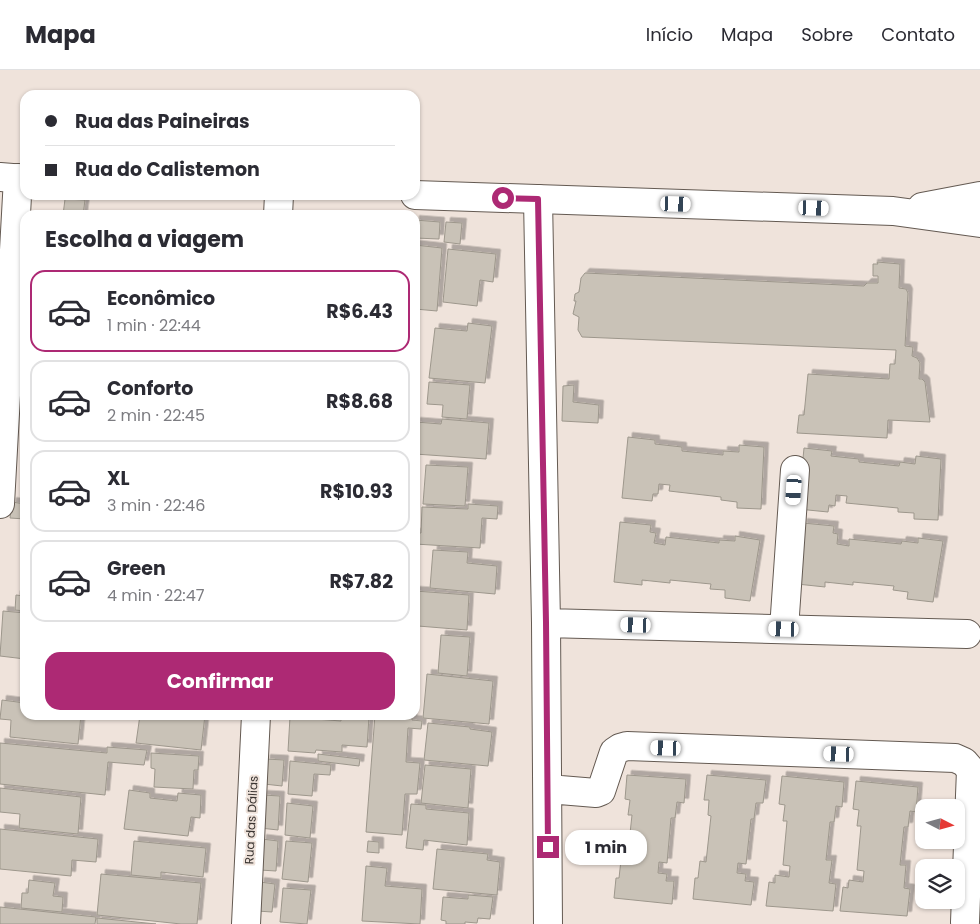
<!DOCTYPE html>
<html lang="pt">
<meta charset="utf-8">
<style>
:root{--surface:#fff;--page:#f7f7f7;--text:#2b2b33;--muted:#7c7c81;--line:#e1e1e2;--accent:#ad2974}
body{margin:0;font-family:Poppins,sans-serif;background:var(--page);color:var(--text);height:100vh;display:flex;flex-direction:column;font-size:19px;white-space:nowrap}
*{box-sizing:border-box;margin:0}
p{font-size:16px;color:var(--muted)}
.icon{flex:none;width:28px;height:28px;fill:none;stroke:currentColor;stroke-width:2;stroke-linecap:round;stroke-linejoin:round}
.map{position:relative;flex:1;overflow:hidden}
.sheet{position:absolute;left:20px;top:140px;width:400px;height:510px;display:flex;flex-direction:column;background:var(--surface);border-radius:15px;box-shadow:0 1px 4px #0004}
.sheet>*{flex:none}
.hud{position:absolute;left:20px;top:20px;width:400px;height:110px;border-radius:15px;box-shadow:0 1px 4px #0004;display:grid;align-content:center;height:110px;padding:0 25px;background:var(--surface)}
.needle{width:32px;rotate:96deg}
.controls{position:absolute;left:915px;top:729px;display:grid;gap:10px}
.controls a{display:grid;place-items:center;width:50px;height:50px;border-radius:10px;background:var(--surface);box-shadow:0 1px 4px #0004;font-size:25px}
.end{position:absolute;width:22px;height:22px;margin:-11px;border:6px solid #ad2974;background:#fff;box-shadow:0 0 0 2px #fff}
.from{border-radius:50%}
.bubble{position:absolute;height:35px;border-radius:15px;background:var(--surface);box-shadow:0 1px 4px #0004;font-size:16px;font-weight:700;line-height:35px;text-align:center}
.car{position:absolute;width:15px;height:30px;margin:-15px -8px;border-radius:6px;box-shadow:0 0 4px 1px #0007;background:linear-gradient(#fff 24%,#345 0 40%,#fff 0 76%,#345 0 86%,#fff 0)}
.hud b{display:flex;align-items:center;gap:18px;height:48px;font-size:19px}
.hud b+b{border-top:1px solid var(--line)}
.hud i{width:12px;height:12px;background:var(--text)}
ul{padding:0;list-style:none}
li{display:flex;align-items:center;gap:15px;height:82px;margin:0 10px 8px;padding:0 15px;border:2px solid var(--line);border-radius:15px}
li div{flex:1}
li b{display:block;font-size:19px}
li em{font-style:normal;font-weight:700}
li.selected{border-color:var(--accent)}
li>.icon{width:45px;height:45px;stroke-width:1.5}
h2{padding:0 25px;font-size:22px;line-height:60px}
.button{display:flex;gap:10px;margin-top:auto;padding:10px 25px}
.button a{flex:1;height:58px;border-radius:15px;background:var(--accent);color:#fff;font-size:20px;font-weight:700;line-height:58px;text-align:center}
header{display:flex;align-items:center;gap:30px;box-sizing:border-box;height:70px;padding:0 25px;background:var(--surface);border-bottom:1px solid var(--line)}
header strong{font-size:24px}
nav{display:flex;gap:28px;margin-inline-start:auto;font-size:18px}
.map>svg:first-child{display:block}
</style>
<header>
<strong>Mapa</strong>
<nav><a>Início</a><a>Mapa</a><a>Sobre</a><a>Contato</a></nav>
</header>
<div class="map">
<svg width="980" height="854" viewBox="0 0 980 854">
<defs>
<filter id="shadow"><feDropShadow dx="4.5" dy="-4.5" stdDeviation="0" flood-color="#0004"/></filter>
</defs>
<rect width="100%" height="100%" fill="#efe3db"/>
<!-- building -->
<path fill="#c9c2b7" stroke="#9d978c" filter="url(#shadow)" d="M 65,129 L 85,130 L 83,145 L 63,145 Z
M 415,150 L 440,152 L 439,169 L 415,168 Z
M 446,152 L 462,153 L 460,174 L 444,172 Z
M 415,175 L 442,178 L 437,241 L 415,239 Z
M 448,179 L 496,184 L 493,212 L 480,210 L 477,236 L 443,232 Z
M 877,192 L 900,194 L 899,218 L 906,219 L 908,223 L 905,276 L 913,277 L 912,286 L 917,288 L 920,293 L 919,309 L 922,309 L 925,312 L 930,352 L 888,350 L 887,368 L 797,363 L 799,345 L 804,345 L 808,304 L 889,309 L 890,294 L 895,294 L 896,280 L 582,267 L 578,260 L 579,247 L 573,244 L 576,231 L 574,231 L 575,224 L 579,222 L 581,208 L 585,203 L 864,216 L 867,213 L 878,213 L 878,206 L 873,206 L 873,194 L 878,194 Z
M 468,253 L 492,256 L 485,313 L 429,308 L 435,258 L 467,261 Z
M 17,295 L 25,295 L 25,328 L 14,326 Z
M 429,312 L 470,315 L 467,349 L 442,347 L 443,335 L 427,334 Z
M 574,315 L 573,332 L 599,335 L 598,353 L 562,351 L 563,316 Z
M 442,349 L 489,353 L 486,389 L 415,384 L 416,352 L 441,354 Z
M 628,367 L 655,370 L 655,374 L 682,377 L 682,381 L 723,385 L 723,381 L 739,382 L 739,375 L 764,377 L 761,439 L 737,438 L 737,432 L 721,430 L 721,427 L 669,421 L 670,415 L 659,414 L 658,424 L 653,424 L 652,431 L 622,428 Z
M 804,378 L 832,381 L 831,386 L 859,389 L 859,392 L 899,396 L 900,392 L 915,394 L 916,386 L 941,389 L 938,450 L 914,449 L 914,443 L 898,442 L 898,438 L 846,433 L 847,426 L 836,425 L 835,436 L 829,435 L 828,442 L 798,439 Z
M 426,395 L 468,397 L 465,436 L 423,434 Z
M 12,432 L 25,434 L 25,449 L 10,448 Z
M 468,434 L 498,436 L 497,449 L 482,448 L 480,478 L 415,474 L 415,463 L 421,463 L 422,437 L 468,439 Z
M 620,452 L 651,455 L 650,462 L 656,463 L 654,473 L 665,475 L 666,467 L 719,473 L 719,470 L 735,471 L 735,466 L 760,470 L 750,531 L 725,528 L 725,520 L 710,519 L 711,514 L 670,510 L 670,513 L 642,510 L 642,515 L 614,512 Z
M 803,453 L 834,456 L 833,463 L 838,464 L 837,474 L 849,476 L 849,469 L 901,474 L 902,471 L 918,473 L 918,468 L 943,471 L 933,532 L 907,529 L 908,522 L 893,520 L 894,516 L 853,512 L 853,515 L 825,512 L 825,517 L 797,514 Z
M 433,480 L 468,482 L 467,493 L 497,496 L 495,524 L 430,518 Z
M 415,521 L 469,525 L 467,560 L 418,556 L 419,552 L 415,552 Z
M 16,525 L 25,526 L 25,541 L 15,540 Z
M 3,541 L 25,543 L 25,589 L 0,586 Z
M 441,565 L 470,567 L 467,606 L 438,603 Z
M 427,604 L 493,611 L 489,654 L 423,648 Z
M 2,630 L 25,633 L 25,645 L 81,645 L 78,674 L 10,667 L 11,650 L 0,649 Z
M 140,645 L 205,645 L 201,680 L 136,673 Z
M 341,645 L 369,647 L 367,677 L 342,675 L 342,682 L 316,680 L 315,683 L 288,681 L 290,647 L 341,651 Z
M 375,645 L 412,648 L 412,650 L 422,651 L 421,659 L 408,658 L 406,692 L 420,693 L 417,724 L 405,724 L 402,765 L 366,762 Z
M 428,653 L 470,657 L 470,659 L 492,662 L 488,696 L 424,690 Z
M 0,673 L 107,683 L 107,677 L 147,680 L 144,695 L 108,692 L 105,725 L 0,714 Z
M 151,683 L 199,686 L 198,700 L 194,700 L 193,719 L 154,717 L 155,699 L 151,698 Z
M 318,684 L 360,689 L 359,696 L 318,691 Z
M 266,689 L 284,690 L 282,716 L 264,714 Z
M 290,691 L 331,695 L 330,705 L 314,704 L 312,726 L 288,724 Z
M 425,695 L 471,699 L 468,738 L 421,733 Z
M 627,705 L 686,709 L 684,733 L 677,732 L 675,748 L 671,748 L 667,793 L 659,792 L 658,803 L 667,804 L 666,811 L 674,811 L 672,834 L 614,828 L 616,808 L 619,808 L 621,790 L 627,791 L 632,745 L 628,745 L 630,730 L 625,729 Z
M 707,705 L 766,710 L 763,733 L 756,733 L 754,749 L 751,749 L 746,794 L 738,793 L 737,803 L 746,804 L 745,811 L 754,812 L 751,835 L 693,829 L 695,808 L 698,808 L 700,791 L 706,792 L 711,746 L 708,745 L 709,730 L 704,730 Z
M 782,706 L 844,712 L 842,737 L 836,736 L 834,752 L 830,752 L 826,790 L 832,790 L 829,813 L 836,814 L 833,841 L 766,836 L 769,812 L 775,813 L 775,805 L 789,807 L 790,796 L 783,795 L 787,751 L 783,751 L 785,735 L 779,734 Z
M 856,711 L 918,717 L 916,742 L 910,741 L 908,757 L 904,757 L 900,795 L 906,795 L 904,818 L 910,819 L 907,846 L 840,841 L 843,817 L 848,818 L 849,810 L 863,812 L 864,801 L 857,800 L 861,756 L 857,756 L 859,740 L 853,739 Z
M 0,718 L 81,727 L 78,764 L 19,758 L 20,744 L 0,742 Z
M 129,720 L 150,723 L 150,728 L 177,731 L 178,723 L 201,725 L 200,748 L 191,747 L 188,766 L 124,759 Z
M 263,725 L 280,726 L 278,760 L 260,758 Z
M 287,733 L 313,736 L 310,768 L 285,765 Z
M 411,734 L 426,735 L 426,739 L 469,743 L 467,775 L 424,770 L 423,780 L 406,778 Z
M 0,759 L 98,769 L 96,792 L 72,790 L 71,806 L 0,799 Z
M 262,769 L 278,771 L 276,801 L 260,800 Z
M 134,771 L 206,778 L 203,807 L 161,802 L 161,808 L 131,805 Z
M 286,771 L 312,773 L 308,812 L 282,809 Z
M 368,771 L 379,772 L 379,783 L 367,782 Z
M 437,779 L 488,784 L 487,790 L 500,792 L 497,825 L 433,819 Z
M 366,796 L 387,798 L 385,816 L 422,819 L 420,854 L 362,851 Z
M 101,804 L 201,813 L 197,854 L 181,854 L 97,845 Z
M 29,810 L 55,813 L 53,826 L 63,827 L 62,842 L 21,838 L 22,823 L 28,823 Z
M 260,812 L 275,814 L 272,842 L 257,841 Z
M 283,818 L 311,820 L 307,854 L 280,852 Z
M 468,825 L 493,827 L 490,849 L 478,848 L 477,853 L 465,852 L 465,854 L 446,854 L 446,851 L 441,850 L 443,827 L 468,829 Z
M 0,837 L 96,847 L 95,854 L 0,854 Z
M 97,848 L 156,854 L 97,854 Z"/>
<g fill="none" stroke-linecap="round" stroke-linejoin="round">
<!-- street casing -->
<g stroke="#645a52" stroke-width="30">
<path id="street" d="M 538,129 L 546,553 L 548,854
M 278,145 L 279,125
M 0,434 L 18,108
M 546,553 L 967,564
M 784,559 L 795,400
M 548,719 L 596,723 L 601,721 L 614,682 L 620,678 L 627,676 L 955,688 L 964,692 L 971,700 L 965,852
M 246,854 L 256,645"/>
</g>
<!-- secondary casing -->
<g stroke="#645a52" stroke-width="30">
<path id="secondary" d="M 0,107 L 25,109
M 415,125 L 893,141 L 980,153
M 922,137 L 980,126"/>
</g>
<!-- street -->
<use href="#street" stroke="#fff" stroke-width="28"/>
<!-- secondary -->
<use href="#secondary" stroke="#fff" stroke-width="28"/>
</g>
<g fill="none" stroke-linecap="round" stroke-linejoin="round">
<!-- route -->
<path stroke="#ad2974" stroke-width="6" d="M 503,128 L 538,129 L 546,552 L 548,777"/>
</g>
<g text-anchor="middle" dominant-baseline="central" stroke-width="4" stroke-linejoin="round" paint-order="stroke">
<!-- street labels -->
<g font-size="12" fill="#3b3633" stroke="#efe3db">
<text transform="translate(251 750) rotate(-87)">Rua das Dálias</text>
</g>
</g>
</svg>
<div class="controls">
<a><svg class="needle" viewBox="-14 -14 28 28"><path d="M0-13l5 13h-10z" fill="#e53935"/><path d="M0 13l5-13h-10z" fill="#7c7c81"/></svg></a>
<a><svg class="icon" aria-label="layers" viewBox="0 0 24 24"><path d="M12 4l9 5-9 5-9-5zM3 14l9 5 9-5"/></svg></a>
</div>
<i class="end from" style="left:503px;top:128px"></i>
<i class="end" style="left:548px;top:777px"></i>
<div class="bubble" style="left:565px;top:760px;width:82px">1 min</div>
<i class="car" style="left:676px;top:134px;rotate:92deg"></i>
<i class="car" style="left:814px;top:138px;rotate:92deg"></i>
<i class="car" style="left:794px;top:420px;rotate:184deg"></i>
<i class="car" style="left:636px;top:555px;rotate:272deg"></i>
<i class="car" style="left:784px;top:559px;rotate:272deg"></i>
<i class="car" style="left:666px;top:678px;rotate:272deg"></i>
<i class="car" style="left:839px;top:684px;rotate:272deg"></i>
<div class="hud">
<b><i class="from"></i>Rua das Paineiras</b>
<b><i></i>Rua do Calistemon</b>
</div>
<section class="sheet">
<h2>Escolha a viagem</h2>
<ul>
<li class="selected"><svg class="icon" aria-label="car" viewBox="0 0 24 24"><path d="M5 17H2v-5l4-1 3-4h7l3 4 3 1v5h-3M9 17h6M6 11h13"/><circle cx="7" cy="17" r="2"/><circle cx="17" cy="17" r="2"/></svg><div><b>Econômico</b><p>1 min · 22:44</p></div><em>R$6.43</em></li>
<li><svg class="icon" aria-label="car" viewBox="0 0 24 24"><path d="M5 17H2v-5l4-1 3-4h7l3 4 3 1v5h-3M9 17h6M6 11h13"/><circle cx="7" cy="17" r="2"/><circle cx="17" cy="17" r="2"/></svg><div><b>Conforto</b><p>2 min · 22:45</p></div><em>R$8.68</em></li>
<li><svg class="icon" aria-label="car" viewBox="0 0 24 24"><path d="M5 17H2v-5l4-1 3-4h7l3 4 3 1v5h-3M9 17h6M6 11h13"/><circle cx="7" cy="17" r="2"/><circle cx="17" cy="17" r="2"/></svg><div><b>XL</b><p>3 min · 22:46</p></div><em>R$10.93</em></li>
<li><svg class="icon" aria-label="car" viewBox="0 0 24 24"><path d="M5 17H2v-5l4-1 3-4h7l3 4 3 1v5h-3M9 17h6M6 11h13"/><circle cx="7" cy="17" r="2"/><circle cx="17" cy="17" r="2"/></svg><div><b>Green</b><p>4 min · 22:47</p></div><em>R$7.82</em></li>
</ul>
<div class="button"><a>Confirmar</a></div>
</section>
</div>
